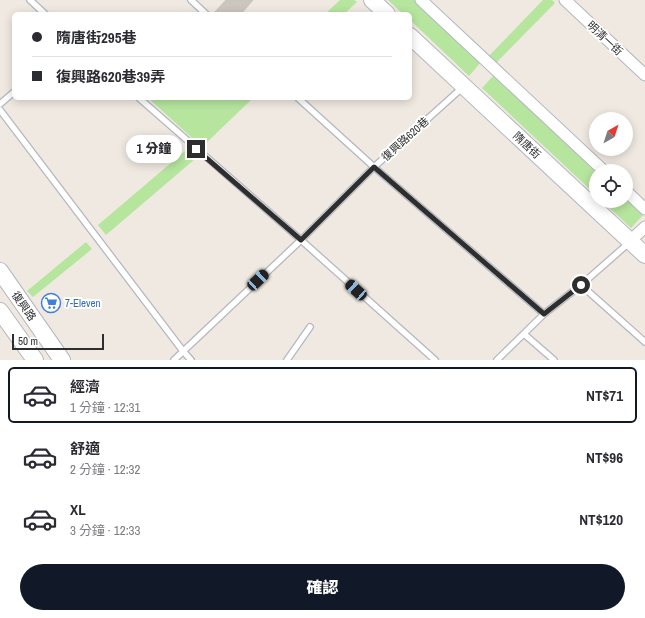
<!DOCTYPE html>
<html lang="zh-TW">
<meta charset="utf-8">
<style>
:root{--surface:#fff;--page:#f2f2f3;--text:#2b2b33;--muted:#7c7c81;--line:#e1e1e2;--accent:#111827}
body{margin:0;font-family:"Archivo Narrow","Noto Sans TC",sans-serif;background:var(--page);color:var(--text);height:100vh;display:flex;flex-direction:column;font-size:15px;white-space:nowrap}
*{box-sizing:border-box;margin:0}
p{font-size:13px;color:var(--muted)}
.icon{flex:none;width:22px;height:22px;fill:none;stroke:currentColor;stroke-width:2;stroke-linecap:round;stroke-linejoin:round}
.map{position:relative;height:360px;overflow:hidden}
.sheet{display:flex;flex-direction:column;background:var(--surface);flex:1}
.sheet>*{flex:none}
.top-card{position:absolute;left:12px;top:12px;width:400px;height:88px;border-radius:6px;box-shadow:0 2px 10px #0003;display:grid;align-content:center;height:88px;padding:0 20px;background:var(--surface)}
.needle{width:26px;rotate:39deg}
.buttons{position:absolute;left:589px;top:112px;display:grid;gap:8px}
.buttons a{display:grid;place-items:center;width:44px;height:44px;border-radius:50%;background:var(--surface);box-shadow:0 2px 10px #0003;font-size:20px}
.scale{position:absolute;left:12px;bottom:10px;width:92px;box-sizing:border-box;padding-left:4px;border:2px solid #2e2e2e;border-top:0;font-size:11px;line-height:14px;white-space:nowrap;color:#2e2e2e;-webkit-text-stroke:3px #fff;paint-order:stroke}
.end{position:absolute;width:18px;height:18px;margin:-9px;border:5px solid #2e2e2e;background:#fff;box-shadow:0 0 0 2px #fff}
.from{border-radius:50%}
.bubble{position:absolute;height:28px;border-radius:14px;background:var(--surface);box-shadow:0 2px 10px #0003;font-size:13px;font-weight:800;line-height:28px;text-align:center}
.car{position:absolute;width:12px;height:24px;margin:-12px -6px;border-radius:5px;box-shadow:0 0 3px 1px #0007;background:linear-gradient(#222 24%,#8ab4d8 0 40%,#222 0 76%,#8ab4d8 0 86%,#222 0)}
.top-card b{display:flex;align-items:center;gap:14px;height:38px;font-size:15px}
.top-card b+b{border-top:1px solid var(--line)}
.top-card i{width:10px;height:10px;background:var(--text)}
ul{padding:7px 0 0;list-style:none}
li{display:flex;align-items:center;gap:12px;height:56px;margin:0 8px 6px;padding:0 12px;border:2px solid transparent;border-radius:6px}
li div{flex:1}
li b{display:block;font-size:15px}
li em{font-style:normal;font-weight:800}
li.current{border-color:var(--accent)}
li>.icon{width:36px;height:36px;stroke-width:1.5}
.button{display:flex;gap:8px;margin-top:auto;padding:8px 20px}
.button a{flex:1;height:46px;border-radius:24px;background:var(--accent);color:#fff;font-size:16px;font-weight:800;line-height:46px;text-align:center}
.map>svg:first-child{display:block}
</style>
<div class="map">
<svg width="645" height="360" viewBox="0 0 645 360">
<rect width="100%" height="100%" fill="#efe9e1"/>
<!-- green -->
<path fill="#b6e59e" d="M 340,0 L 354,0 L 357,2 L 344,14 L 325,14 Z
M 388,0 L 415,0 L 481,62 L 469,76 L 410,20 L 410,14 L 403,14 Z
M 543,0 L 552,0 L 555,3 L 495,64 L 488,57 Z
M 494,75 L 596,171 L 596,195 L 482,88 Z
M 148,98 L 253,98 L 202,147 Z
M 185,151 L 195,159 L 106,235 L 98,225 Z
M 626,197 L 644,214 L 631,228 L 602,201 L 626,201 Z
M 86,242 L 92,249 L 33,297 L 27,291 Z"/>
<!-- building -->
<path fill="#cbc7bf" stroke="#cbc5ba" d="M 226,0 L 253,0 L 241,14 L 213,14 Z"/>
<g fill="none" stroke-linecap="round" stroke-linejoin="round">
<!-- lane casing -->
<g stroke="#b4b7c1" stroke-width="8">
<path id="lane" d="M 30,0 L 45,14
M 191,0 L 206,14
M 139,98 L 301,240 L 435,360
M 298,98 L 374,167 L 544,314
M 0,104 L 14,92
M 0,110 L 183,351 L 191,360
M 581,285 L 645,342
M 524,334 L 554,360
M 174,360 L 301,240 L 374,167 L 463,87
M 287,360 L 310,327
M 497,360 L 544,314 L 581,285 L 630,242"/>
</g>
<!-- street casing -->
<g stroke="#b4b7c1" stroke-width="13">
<path id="street" d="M 421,0 L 604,171
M 565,0 L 645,75
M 626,191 L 645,209
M 630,241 L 645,227"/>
</g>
<!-- secondary casing -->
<g stroke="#b4b7c1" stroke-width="18">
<path id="secondary" d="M 372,0 L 387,14
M 410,36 L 645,255
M 0,271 L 62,360
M 0,311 L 35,360"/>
</g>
<!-- lane -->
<use href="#lane" stroke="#fff" stroke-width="5.5"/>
<!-- street -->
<use href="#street" stroke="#fff" stroke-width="11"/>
<!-- secondary -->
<use href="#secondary" stroke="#fff" stroke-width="16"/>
</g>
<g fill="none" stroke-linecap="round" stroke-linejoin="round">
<!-- route -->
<path stroke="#2e2e2e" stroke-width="5" d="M 196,149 L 301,240 L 374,167 L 544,314 L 581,285"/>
</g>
<!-- icons -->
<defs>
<g id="supermarket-ring" transform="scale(1)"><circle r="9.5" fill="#fff" stroke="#3f7fe0" stroke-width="1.5"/><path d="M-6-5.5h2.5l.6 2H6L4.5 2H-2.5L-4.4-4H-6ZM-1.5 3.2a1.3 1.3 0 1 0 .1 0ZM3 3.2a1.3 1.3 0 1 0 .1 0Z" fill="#3f7fe0"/></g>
</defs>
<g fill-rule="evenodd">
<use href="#supermarket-ring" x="51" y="303"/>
</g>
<g text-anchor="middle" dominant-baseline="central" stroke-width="4" stroke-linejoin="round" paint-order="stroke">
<!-- street labels -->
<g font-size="11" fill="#2e2e2e" stroke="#fff">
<text transform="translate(605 38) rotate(43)">明清一街</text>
<text transform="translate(405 139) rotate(-42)">復興路620巷</text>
<text transform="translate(527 145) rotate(43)">隋唐街</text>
<text transform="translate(24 306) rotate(55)">復興路</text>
</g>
<!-- shop labels -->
<g font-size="11" fill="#366cbe" stroke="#fff" text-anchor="start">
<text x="65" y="303">7-Eleven</text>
</g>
</g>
</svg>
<div class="buttons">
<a><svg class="needle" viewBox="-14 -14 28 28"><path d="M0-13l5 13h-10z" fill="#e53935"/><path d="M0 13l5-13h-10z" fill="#7c7c81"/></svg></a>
<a><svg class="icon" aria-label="locate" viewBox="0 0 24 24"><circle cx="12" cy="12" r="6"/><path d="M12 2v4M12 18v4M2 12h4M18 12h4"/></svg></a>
</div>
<div class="scale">50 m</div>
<i class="end from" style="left:581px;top:285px"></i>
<i class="end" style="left:196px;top:149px"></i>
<div class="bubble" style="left:126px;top:135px;width:56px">1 分鐘</div>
<i class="car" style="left:258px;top:280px;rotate:47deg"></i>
<i class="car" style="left:356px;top:290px;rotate:312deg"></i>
<div class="top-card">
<b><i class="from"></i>隋唐街295巷</b>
<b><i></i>復興路620巷39弄</b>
</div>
</div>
<section class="sheet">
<ul>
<li class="current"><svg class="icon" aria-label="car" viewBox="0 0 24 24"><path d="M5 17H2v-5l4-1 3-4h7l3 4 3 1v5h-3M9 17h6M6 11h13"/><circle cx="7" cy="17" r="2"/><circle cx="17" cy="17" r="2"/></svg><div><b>經濟</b><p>1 分鐘 · 12:31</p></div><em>NT$71</em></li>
<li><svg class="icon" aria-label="car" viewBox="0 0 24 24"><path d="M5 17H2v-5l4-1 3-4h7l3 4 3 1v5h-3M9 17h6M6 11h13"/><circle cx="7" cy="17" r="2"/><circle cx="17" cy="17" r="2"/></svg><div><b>舒適</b><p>2 分鐘 · 12:32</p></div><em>NT$96</em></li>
<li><svg class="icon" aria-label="car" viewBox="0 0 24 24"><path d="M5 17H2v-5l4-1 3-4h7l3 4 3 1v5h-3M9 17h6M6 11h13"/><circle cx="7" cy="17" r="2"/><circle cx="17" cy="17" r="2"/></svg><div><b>XL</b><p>3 分鐘 · 12:33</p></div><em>NT$120</em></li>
</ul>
<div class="button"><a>確認</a></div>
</section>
